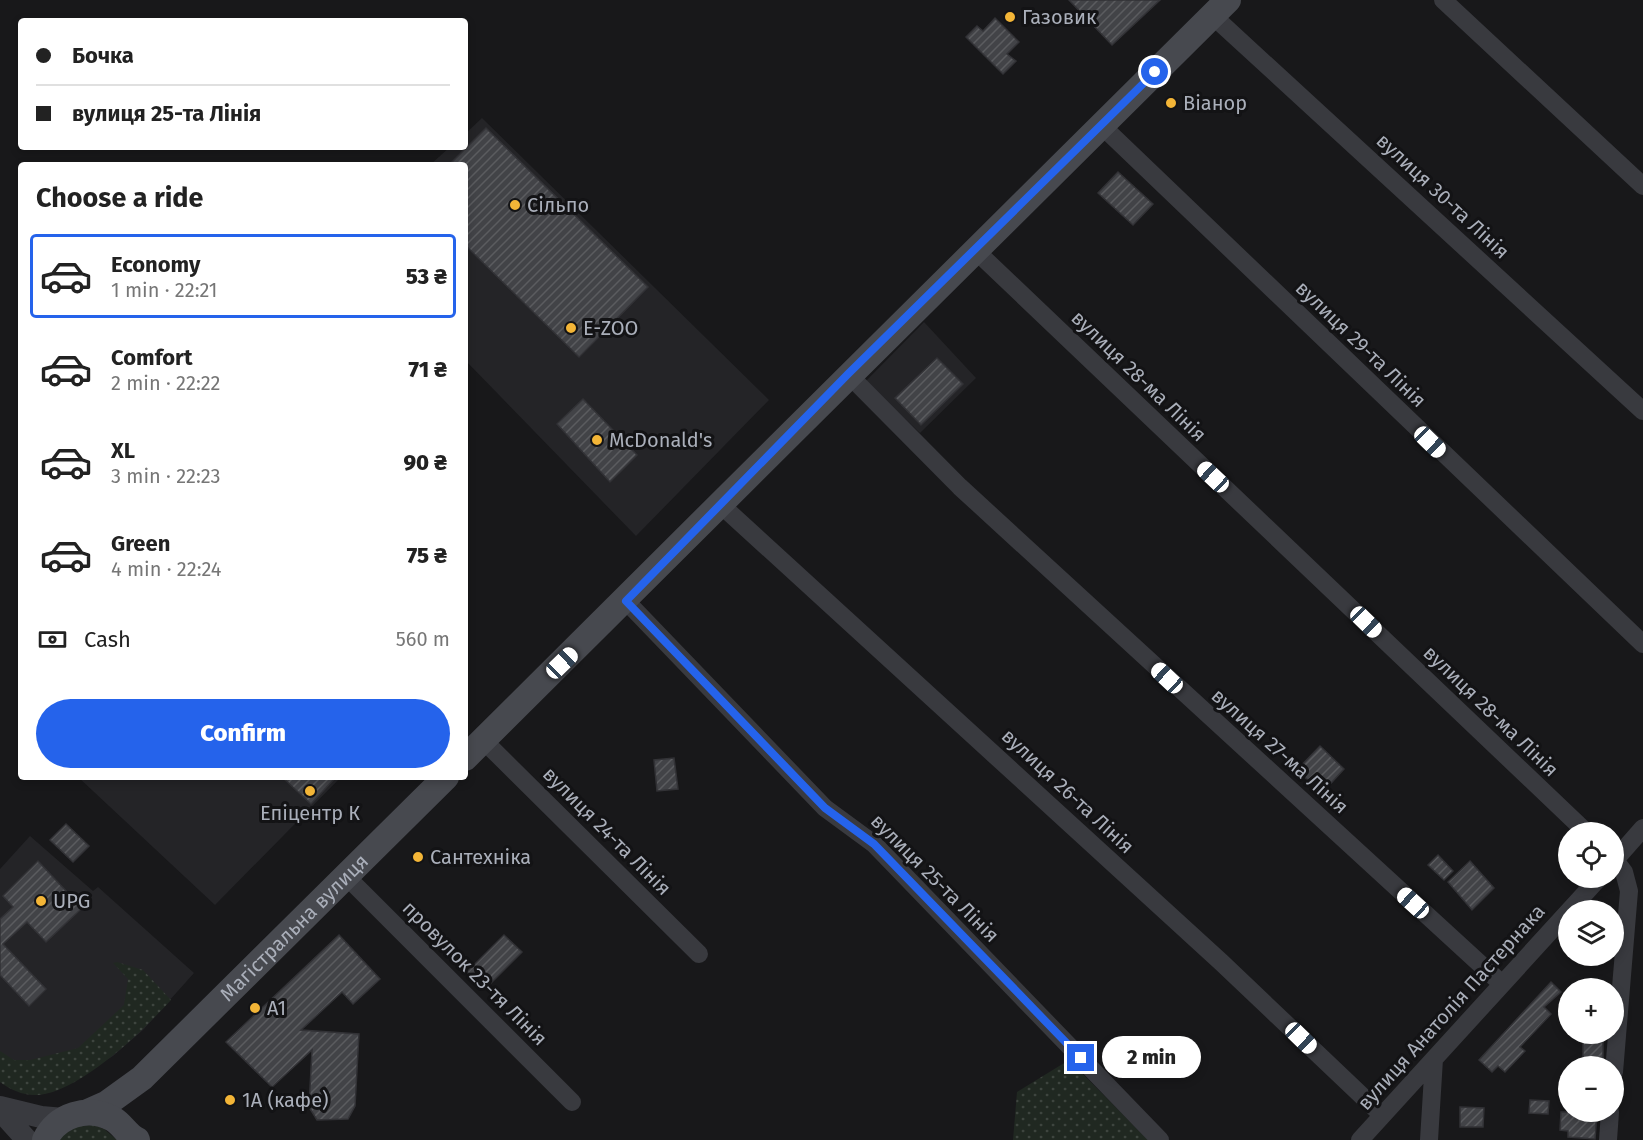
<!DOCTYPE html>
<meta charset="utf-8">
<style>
:root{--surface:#fff;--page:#f2f2f2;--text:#222;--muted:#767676;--line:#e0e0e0;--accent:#2563eb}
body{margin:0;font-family:"Fira Sans",sans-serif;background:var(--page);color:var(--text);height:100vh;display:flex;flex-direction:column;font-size:22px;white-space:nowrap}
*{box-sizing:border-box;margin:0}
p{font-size:20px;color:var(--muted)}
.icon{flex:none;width:33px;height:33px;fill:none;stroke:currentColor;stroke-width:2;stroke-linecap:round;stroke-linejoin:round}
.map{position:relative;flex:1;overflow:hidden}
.panel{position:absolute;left:18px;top:162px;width:450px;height:618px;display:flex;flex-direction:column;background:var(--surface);border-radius:6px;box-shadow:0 3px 9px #0003}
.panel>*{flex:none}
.top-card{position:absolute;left:18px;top:18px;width:450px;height:132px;border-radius:6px;box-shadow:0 3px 9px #0003;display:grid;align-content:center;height:132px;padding:0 18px;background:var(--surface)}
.tools{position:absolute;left:1558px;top:822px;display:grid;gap:12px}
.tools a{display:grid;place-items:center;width:66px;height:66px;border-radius:50%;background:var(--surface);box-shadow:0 3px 9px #0003;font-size:30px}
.end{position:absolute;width:27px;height:27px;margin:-14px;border:8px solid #2563eb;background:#fff;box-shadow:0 0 0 3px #fff}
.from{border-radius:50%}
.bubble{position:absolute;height:42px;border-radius:21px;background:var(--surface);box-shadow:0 3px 9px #0003;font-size:20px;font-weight:800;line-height:42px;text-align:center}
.car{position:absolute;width:18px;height:36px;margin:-18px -9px;border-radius:8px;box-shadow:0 0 4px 2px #0007;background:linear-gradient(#fff 24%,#345 0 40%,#fff 0 76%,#345 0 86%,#fff 0)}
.top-card b{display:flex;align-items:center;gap:21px;height:57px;font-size:22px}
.top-card b+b{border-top:2px solid var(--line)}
.top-card i{width:15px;height:15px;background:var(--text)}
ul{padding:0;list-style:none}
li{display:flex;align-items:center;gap:18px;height:84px;margin:0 12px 9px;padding:0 6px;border:3px solid transparent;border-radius:6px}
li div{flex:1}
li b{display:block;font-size:22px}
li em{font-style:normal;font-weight:800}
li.active{border-color:var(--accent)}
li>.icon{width:54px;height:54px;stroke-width:1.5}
h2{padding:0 18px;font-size:27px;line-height:72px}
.pay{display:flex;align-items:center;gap:15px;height:66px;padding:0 18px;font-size:22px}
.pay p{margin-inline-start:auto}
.action{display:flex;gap:12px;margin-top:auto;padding:12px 18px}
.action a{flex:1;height:69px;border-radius:36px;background:var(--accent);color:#fff;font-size:24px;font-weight:800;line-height:69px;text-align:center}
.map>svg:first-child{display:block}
</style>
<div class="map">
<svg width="1643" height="1140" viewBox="0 0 1643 1140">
<defs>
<pattern id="grass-dots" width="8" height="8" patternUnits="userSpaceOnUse" patternTransform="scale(1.5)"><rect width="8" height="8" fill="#202821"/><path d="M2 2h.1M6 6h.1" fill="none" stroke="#3e453f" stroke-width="1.8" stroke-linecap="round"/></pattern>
<pattern id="building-hatch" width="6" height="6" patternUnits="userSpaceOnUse" patternTransform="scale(1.5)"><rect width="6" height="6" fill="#424347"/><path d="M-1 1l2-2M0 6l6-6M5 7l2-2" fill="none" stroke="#5b5c5f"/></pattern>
</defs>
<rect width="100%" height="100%" fill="#18181a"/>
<!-- built -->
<path fill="#242427" d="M 482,118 L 769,400 L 636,536 L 465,360 L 465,165 L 430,165 L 450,147 L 465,147 L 465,134 Z
M 924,322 L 976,378 L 920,433 L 865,382 Z
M 78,777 L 341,777 L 215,905 Z
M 30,836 L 93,891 L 98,887 L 194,973 L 143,1030 L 113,1056 L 55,1091 L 39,1095 L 26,1094 L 0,1082 L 0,869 Z"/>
<!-- grass -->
<path fill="url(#grass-dots)" d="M 117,962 L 143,970 L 171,1000 C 144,1030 80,1092 38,1095 C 24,1096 11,1090 0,1082 L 0,1051 L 14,1060 L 30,1060 L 78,1048 L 124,1005 L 128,979 L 113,963 Z
M 1069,1060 L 1148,1140 L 1013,1140 L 1017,1092 Z
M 94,1125 L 104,1129 L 117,1140 L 57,1140 L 75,1126 Z"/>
<!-- building -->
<path fill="url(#building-hatch)" stroke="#323236" stroke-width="1.5" d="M 1069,0 L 1160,0 L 1112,45 Z
M 995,18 L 1019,42 L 1007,54 L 1016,61 L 1003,74 L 966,37 L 977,26 L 983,31 Z
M 486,128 L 648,287 L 579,357 L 465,245 L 465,165 L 449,165 Z
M 1118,172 L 1153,204 L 1133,225 L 1098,193 Z
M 937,358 L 963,384 L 921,425 L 895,398 Z
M 583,399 L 637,455 L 610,482 L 557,424 Z
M 1320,746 L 1344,769 L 1322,793 L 1297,770 Z
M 674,758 L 678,789 L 657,791 L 654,760 Z
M 282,777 L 336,777 L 311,804 Z
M 66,824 L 89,846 L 73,862 L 50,840 Z
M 1438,855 L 1453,871 L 1444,880 L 1428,865 Z
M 38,861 L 82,908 L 46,942 L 27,922 L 3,944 L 46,989 L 29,1006 L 0,975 L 0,919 L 13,907 L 3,896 Z
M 1470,861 L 1494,888 L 1472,910 L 1448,882 Z
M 339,935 L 380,979 L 353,1004 L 342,992 L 301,1030 L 359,1034 L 355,1106 L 348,1119 L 317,1120 L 309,1107 L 312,1050 L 272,1087 L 226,1042 Z
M 504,935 L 522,952 L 485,989 L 467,972 Z
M 1551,982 L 1561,992 L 1544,1007 L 1551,1014 L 1520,1047 L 1525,1051 L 1505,1072 L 1498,1066 L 1492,1072 L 1479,1060 Z
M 1583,1034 L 1603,1034 L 1603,1066 L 1583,1066 Z
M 1530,1100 L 1549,1101 L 1548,1114 L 1529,1113 Z
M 1460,1107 L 1484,1108 L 1483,1127 L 1460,1127 Z
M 1561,1112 L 1597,1112 L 1595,1139 L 1568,1137 L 1568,1131 L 1560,1130 Z"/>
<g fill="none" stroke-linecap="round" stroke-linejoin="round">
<!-- minor -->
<path stroke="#393a3f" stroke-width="18" d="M 1443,0 L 1643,186
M 1212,15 L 1643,411
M 1101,125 L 1643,644
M 974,249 L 1586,832
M 848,374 L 960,487 L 1502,984
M 720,504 L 1221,962 L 1382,1115
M 626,601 L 825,808 L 874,844 L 1160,1140
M 483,740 L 699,954
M 1614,859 L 1624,872 L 1629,891 L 1614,1072
M 1614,861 L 1643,828
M 346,876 L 572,1102
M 1360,1140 L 1599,878
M 1429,1140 L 1434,1059
M 1608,1140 L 1610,1112"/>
<!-- tertiary -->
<path stroke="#393a3f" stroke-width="22" d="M 0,1107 L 41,1117 L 64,1119
M 0,1110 L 27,1140"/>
<!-- secondary -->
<g stroke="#47494f" stroke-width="26">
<path d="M 465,758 C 720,506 972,251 1228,0"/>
<path id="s1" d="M 88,1112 L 106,1104 L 142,1078 L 446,777"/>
<path d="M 45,1140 C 57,1115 88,1105 113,1119 C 122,1124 127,1135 137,1140"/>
</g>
</g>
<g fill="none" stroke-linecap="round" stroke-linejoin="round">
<!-- route -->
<path stroke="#2563eb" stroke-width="8" d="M 1081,1058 L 874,844 L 825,808 L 626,601 L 848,374 L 1155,72"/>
</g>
<!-- markers -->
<g fill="#f3b537" stroke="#131315" stroke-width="2">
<circle cx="1010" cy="17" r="6"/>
<circle cx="1171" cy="103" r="6"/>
<circle cx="515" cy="205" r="6"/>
<circle cx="571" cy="328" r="6"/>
<circle cx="597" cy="440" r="6"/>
<circle cx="310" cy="791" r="6"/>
<circle cx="418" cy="857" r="6"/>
<circle cx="41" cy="901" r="6"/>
<circle cx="255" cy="1008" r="6"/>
<circle cx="230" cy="1100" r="6"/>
</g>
<g text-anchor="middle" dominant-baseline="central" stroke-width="6" stroke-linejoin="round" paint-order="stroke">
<!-- poi labels -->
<g font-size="20" fill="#aaafba" stroke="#131315" text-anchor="start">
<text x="1022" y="17">Газовик</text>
<text x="1183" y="103">Віанор</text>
<text x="527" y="205">Сільпо</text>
<text x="583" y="328">E-ZOO</text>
<text x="609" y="440">McDonald's</text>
<text x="310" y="813" text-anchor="middle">Епіцентр К</text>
<text x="430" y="857">Сантехніка</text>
<text x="53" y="901">UPG</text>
<text x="267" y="1008">А1</text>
<text x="242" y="1100">1А (кафе)</text>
</g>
<!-- street labels -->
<g font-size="20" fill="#aaafba" stroke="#131315">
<text transform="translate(1443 196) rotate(43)">вулиця 30-та Лінія</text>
<text transform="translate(1361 344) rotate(44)">вулиця 29-та Лінія</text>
<text transform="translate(1139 376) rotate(44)">вулиця 28-ма Лінія</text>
<text transform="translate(1491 711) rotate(44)">вулиця 28-ма Лінія</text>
<text transform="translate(1280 751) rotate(42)">вулиця 27-ма Лінія</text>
<text transform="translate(1068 791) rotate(43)">вулиця 26-та Лінія</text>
<text transform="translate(607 831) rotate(45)">вулиця 24-та Лінія</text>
<text transform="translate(935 878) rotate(45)">вулиця 25-та Лінія</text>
<text stroke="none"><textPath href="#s1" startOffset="278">Магістральна вулиця</textPath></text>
<text transform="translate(475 973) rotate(45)">провулок 23-тя Лінія</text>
<text transform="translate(1451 1007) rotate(-48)">вулиця Анатолія Пастернака</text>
</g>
</g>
</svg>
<div class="tools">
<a><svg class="icon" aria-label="locate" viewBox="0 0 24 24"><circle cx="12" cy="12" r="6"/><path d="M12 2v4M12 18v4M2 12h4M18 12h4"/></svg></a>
<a><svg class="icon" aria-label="layers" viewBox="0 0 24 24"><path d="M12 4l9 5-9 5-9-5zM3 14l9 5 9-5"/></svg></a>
<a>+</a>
<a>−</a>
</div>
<i class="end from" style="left:1155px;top:72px"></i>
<i class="end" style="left:1081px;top:1058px"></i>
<div class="bubble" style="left:1102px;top:1036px;width:99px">2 min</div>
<i class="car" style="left:1430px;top:442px;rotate:134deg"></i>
<i class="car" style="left:1213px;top:477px;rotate:313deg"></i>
<i class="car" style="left:1366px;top:622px;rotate:134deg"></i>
<i class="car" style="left:562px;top:663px;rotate:46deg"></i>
<i class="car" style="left:1167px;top:678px;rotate:313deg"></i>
<i class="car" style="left:1413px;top:903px;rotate:312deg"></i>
<i class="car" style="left:1301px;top:1038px;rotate:134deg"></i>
<div class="top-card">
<b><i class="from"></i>Бочка</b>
<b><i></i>вулиця 25-та Лінія</b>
</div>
<section class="panel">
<h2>Choose a ride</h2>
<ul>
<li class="active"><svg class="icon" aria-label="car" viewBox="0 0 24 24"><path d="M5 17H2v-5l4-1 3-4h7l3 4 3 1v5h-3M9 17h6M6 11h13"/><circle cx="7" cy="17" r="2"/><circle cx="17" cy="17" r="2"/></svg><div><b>Economy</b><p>1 min · 22:21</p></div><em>53 ₴</em></li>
<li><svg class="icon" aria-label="car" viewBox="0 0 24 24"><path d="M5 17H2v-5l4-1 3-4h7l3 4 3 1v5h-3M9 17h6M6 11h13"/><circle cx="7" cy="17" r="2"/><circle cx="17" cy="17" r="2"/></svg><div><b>Comfort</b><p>2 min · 22:22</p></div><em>71 ₴</em></li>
<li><svg class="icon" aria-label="car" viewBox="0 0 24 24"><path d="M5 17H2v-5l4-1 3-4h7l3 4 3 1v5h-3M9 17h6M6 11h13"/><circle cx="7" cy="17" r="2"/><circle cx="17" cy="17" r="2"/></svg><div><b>XL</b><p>3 min · 22:23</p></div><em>90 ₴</em></li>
<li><svg class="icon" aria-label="car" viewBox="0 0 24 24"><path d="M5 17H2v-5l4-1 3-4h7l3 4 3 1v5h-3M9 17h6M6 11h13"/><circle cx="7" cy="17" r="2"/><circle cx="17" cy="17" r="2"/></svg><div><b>Green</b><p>4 min · 22:24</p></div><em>75 ₴</em></li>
</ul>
<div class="pay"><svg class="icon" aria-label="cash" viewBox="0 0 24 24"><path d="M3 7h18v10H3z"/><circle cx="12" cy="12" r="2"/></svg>Cash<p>560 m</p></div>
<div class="action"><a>Confirm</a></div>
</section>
</div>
